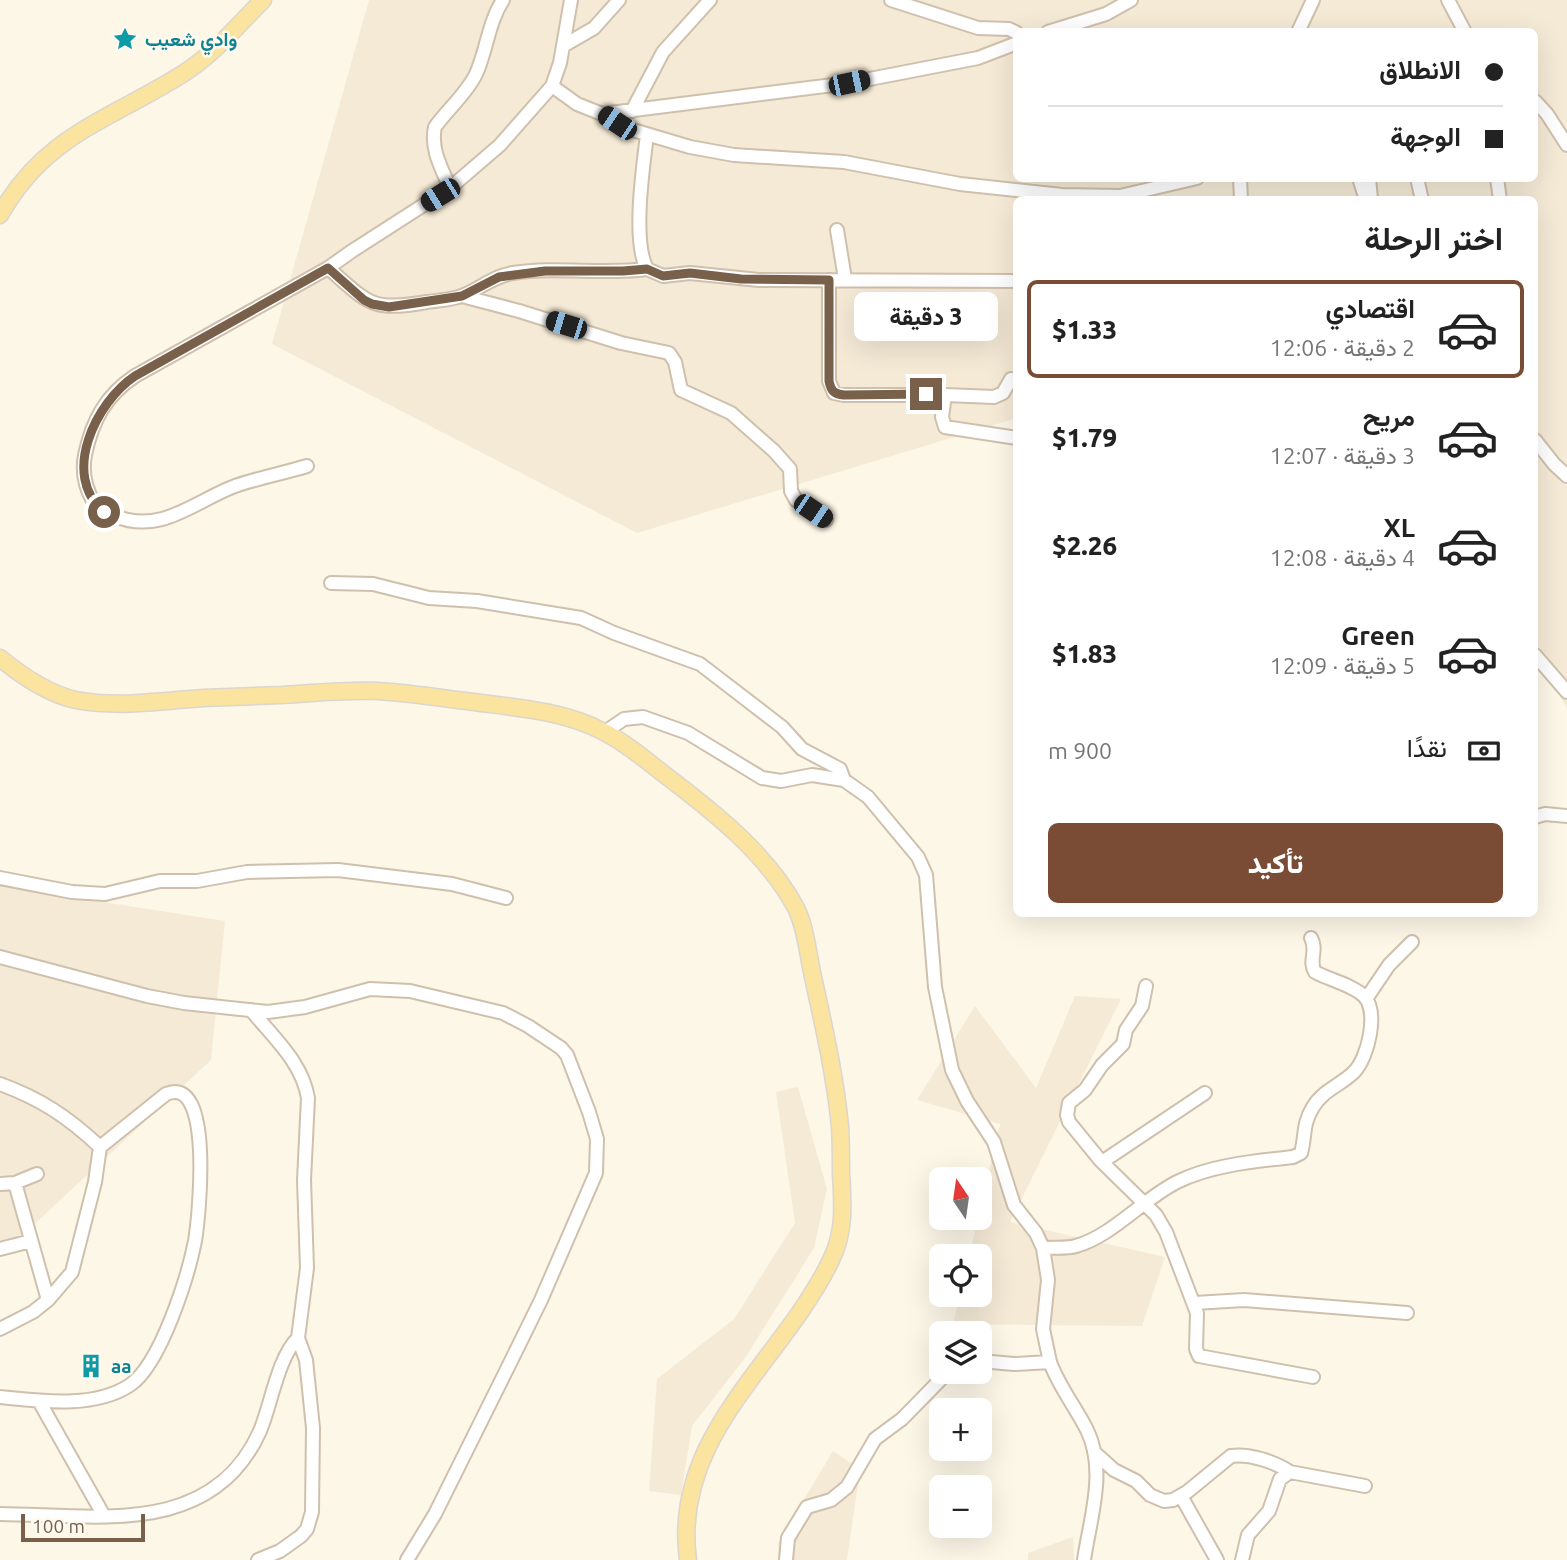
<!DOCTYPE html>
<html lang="ar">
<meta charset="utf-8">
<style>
:root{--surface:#fff;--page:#f6f6f6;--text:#222;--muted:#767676;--line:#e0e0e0;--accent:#7b4c35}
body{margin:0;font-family:Ubuntu,Vazirmatn,sans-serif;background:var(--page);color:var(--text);direction:rtl;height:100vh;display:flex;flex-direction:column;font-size:26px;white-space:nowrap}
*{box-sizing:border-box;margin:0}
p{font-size:23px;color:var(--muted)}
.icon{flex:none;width:38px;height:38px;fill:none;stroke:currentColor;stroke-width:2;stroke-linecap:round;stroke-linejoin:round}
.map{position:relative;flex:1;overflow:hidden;direction:ltr}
.panel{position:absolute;left:1013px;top:196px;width:525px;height:721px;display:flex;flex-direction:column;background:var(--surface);border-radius:10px;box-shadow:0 7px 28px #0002;direction:rtl}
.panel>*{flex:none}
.hud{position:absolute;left:1013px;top:28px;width:525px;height:154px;border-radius:10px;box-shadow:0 7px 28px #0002;direction:rtl;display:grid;align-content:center;height:154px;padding:0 35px;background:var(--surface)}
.needle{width:46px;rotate:347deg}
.buttons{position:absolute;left:929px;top:1167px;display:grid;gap:14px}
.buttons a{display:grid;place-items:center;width:63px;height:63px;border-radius:10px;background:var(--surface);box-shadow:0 7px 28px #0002;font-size:35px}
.scale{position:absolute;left:21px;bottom:18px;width:124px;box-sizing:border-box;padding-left:7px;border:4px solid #78604b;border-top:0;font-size:19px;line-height:24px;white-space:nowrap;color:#78604b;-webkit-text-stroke:5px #fffaef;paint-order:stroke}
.end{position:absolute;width:32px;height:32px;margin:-16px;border:9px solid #78604b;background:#fff;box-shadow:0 0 0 4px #fff}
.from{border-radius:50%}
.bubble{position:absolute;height:49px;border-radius:10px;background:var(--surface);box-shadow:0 7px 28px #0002;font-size:23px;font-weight:800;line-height:49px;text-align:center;direction:rtl}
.car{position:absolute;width:21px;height:42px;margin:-21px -10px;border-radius:9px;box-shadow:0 0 5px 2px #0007;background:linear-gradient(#222 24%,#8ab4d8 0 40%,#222 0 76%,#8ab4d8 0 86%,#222 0)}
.hud b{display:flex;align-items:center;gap:24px;height:66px;font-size:26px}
.hud b+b{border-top:2px solid var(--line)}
.hud i{width:18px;height:18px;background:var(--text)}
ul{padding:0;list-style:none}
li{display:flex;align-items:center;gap:21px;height:98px;margin:0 14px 10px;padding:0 21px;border:4px solid transparent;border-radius:10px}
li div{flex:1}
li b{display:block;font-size:26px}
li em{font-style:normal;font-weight:800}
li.on{border-color:var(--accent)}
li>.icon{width:63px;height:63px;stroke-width:1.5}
h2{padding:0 35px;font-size:32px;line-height:84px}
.pay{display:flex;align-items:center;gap:18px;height:77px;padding:0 35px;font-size:26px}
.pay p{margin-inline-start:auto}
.cta{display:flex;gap:14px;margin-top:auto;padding:14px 35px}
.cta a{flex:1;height:80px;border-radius:10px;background:var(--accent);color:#fff;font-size:28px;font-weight:800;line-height:80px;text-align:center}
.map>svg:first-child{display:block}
</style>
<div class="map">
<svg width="1567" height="1560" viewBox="0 0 1567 1560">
<rect width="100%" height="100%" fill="#fdf7e8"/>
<!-- residential -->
<path fill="#f5ead6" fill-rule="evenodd" d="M 369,0 L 1567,0 L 1567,709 L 1535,650 L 1535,200 L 1017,200 L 1017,418 L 637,533 L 272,344 ZM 1017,32 L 1535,32 L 1535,178 L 1017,178 Z
M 0,886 L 225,921 L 211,1060 L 0,1256 Z
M 1075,996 L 1121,999 L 1010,1222 L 1165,1257 L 1142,1326 L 953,1324 L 960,1295 L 980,1295 L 980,1256 L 969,1256 L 978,1218 L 980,1218 L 980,1208 L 1000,1124 L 917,1100 L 975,1006 L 1036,1088 Z
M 798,1087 L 827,1189 L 814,1248 L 745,1358 L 692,1426 L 681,1495 L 649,1491 L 657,1379 L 734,1319 L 795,1223 L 776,1092 Z
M 833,1451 L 860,1469 L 847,1560 L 779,1560 L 778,1543 Z
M 1073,1537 L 1074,1560 L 1028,1560 L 1028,1553 Z"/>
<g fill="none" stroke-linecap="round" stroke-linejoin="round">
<!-- minor casing -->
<g stroke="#cfc0ad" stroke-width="16">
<path id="minor" d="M 503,0 C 488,23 487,50 476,74 C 467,93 448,109 435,127 C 430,149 442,169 450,188 L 500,145 L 552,86 L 577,104 L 602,114 L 623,127 L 690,147 L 734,155 L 844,162 L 960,184 L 1062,195 L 1120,196 L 1197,178
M 891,0 L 978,28 L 1009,29 L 1017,33
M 1448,0 L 1465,32
M 1048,32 L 1106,14 L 1131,0
M 1298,32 L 1313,0
M 563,46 L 594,28 L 619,0
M 552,86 L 560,63 L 571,0
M 1535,101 L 1547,114 L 1567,145
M 632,111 L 663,52 L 710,0
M 602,114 L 849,83 L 978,58 L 1017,43
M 1240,178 L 1241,200
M 1359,178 L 1366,200
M 1369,178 L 1371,199
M 1417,178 L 1422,200
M 1497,178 L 1500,200
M 450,188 L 352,251 L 328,268 C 369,303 370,312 427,302 C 439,300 453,300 464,295 C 481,288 494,276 513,273 C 557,266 602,275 647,269 C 632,241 643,167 647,135
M 837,230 L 845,279
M 647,269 L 663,276 L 690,273 L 759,280 L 1017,281
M 829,280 L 829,381 L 834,393 L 844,395 L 945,395 L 942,417 L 945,427 L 1017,438
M 462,296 L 519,311 L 621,343 L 669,353 L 675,362 L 681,390 L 731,413 L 774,451 L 790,469 L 791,491 L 796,500 L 826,520
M 945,395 L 994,397 L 1003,393 L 1011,379
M 1535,440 L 1554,464 L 1567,476
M 307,466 C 284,473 258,478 235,486 C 195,501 161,535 115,516 C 106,513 98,509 93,501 C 85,487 82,471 85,455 C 92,421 106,395 135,376 L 328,268
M 331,583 L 373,584 L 429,598 L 477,601 L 581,618 L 614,633 L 700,664 L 782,727 L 802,749 L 840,769 L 844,780
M 1535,655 L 1567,692
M 605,732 L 624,719 L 643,717 L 688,733 L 762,778 L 781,781 L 812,775 L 844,780 L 868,797 L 918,857 L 926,875 L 935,987 L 952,1070 L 967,1101 L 994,1142 L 1014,1205 L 1036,1233 L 1043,1248 L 1048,1280 L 1043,1329 L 1050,1362 L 1014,1364 L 980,1361
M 1535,817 L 1545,814 L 1567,816
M 0,878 L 72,892 L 105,894 L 160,881 L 197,881 L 247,872 L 338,870 L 452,884 L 506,898
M 0,957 L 147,996 L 184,1003 L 268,1012 L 305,1007 L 370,989 L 410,991 L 503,1013 L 528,1026 L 561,1048 L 567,1055 L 589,1112 L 597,1139 L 596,1173 L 541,1300 L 512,1359 L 435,1514 L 407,1560
M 1146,986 L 1142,1006 L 1126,1030 L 1123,1044 L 1102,1065 L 1085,1090 L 1069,1103 L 1067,1115 L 1069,1122 L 1100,1160 L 1156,1215 L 1166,1232 L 1197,1313 L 1196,1349 L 1199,1356 L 1313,1377
M 1366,999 L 1389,965 L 1412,942
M 251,1010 C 273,1037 302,1062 308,1098 L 304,1180 L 307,1268 L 298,1338 L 306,1360 L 313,1428 L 312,1512 L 307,1529 L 301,1536 L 280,1551 L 258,1560
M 0,1084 C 41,1099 68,1117 100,1147
M 1102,1162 L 1205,1093
M 15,1183 L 48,1300
M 0,1184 L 15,1183 L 37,1174
M 1043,1248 C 1054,1247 1066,1249 1076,1246 C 1112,1236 1143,1199 1177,1182 C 1211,1165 1256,1161 1293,1157 L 1301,1153 C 1306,1135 1302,1125 1313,1107 C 1323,1090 1341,1085 1354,1072 C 1368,1058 1379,1012 1364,996 C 1352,985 1330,980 1315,972 C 1308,961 1318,950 1311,938
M 0,1249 L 31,1241
M 1195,1303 L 1244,1300 L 1407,1313
M 0,1329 L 33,1312 L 48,1300 L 72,1272 L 95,1182 L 100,1147 L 166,1094 C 214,1073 199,1217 195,1241 C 188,1276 161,1364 130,1385 C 94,1409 40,1401 0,1397
M 1050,1362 C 1059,1387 1075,1406 1087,1430 C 1107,1471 1090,1518 1084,1560
M 39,1401 L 104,1516
M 1094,1452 L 1114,1470 L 1136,1481 L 1150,1495 L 1164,1501 L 1173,1500 L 1187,1492 L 1231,1456 C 1249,1453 1275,1462 1290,1472 L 1365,1486
M 1181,1496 L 1217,1560
M 0,1514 C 96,1515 212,1538 260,1431 C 271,1405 278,1357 298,1338
M 786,1560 L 788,1538 L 807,1507 L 831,1500 L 847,1487 L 875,1439 L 902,1419 L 948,1372
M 1242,1560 L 1248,1535 L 1269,1511 L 1280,1479 L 1290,1472"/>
</g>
<!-- major casing -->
<g stroke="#dcd6d0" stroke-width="19">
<path id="major" d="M 0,215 C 45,134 112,119 184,73 C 214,54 238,25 263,0
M 0,658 C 22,676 48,694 76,700 C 119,708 160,701 203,698 C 229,697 256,696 282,695 C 314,693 346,690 378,691 C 412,693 447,699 481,703 C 522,708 567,712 604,732 C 628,744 648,762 669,778 C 715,813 768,855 796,908 C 806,928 808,955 813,977 C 824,1027 835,1076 840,1126 C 841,1142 841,1158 841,1174 C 843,1204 845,1232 831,1260 C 782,1362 671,1435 688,1560"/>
</g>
<!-- minor -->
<use href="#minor" stroke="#fff" stroke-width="12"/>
<!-- major -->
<use href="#major" stroke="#fbe3a0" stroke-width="16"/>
</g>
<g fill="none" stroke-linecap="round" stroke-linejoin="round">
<!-- route -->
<path stroke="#78604b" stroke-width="9" d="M 104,512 C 60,475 96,402 135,376 L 328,268 L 364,300 L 372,304 L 389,307 L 462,296 L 499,277 L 545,271 L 623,271 L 647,269 L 663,276 L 690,273 L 741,279 L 829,280 L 829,381 C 831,391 834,394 844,395 L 926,394"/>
</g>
<!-- icons -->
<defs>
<g id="sight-bare" transform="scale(1.89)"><path d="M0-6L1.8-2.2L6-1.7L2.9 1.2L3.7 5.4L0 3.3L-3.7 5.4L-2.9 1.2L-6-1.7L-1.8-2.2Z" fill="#0f9aa8" stroke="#fffaef" stroke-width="2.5" paint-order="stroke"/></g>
<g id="building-bare" transform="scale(1.89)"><path d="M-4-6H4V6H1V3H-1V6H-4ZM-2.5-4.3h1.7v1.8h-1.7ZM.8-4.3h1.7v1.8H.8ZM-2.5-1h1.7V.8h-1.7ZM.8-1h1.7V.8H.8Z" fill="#0f9aa8" stroke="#fffaef" stroke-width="2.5" paint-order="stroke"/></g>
</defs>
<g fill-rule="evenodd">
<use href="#sight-bare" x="125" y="39"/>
<use href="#building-bare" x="91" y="1366"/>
</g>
<g text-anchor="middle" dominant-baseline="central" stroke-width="5" stroke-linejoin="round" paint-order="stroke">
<!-- culture labels -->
<g font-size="19" font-weight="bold" fill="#0d838f" stroke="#fffaef" text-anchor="start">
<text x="145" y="39">وادي شعيب</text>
<text x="111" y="1366">aa</text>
</g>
</g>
</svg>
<div class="buttons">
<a><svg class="needle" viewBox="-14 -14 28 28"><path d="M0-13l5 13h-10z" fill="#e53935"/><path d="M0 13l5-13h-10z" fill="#767676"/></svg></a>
<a><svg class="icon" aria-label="locate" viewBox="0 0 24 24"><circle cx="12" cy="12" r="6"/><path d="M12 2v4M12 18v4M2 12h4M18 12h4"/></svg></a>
<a><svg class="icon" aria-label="layers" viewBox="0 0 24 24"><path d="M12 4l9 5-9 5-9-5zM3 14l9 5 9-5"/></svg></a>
<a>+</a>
<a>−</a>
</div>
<div class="scale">100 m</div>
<i class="end from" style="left:104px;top:512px"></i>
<i class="end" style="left:926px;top:394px"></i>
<div class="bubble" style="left:854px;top:292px;width:144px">3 دقيقة</div>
<i class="car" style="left:849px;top:83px;rotate:78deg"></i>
<i class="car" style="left:617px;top:123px;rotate:304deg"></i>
<i class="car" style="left:440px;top:195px;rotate:238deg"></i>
<i class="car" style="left:566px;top:325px;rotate:287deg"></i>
<i class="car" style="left:813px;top:511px;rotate:124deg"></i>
<div class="hud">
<b><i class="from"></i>الانطلاق</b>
<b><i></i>الوجهة</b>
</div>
<section class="panel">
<h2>اختر الرحلة</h2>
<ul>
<li class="on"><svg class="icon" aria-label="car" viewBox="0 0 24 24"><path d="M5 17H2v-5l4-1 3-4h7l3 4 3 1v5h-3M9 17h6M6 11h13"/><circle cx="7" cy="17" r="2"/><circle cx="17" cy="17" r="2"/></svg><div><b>اقتصادي</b><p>2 دقيقة · 12:06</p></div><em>$1.33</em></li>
<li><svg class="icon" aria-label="car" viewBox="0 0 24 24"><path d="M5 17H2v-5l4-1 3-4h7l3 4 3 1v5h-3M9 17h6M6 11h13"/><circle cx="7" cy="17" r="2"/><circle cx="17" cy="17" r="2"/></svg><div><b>مريح</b><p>3 دقيقة · 12:07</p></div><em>$1.79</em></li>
<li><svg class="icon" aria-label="car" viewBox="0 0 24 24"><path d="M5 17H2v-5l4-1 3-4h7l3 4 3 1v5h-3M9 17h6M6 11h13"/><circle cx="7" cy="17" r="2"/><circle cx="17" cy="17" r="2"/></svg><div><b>XL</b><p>4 دقيقة · 12:08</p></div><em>$2.26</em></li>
<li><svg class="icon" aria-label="car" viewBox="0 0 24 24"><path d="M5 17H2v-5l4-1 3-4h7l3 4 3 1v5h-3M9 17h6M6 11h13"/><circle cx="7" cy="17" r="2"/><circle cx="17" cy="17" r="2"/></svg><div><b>Green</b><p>5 دقيقة · 12:09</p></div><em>$1.83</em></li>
</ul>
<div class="pay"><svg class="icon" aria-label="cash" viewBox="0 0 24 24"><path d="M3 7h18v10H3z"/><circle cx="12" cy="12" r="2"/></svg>نقدًا<p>900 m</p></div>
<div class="cta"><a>تأكيد</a></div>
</section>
</div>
